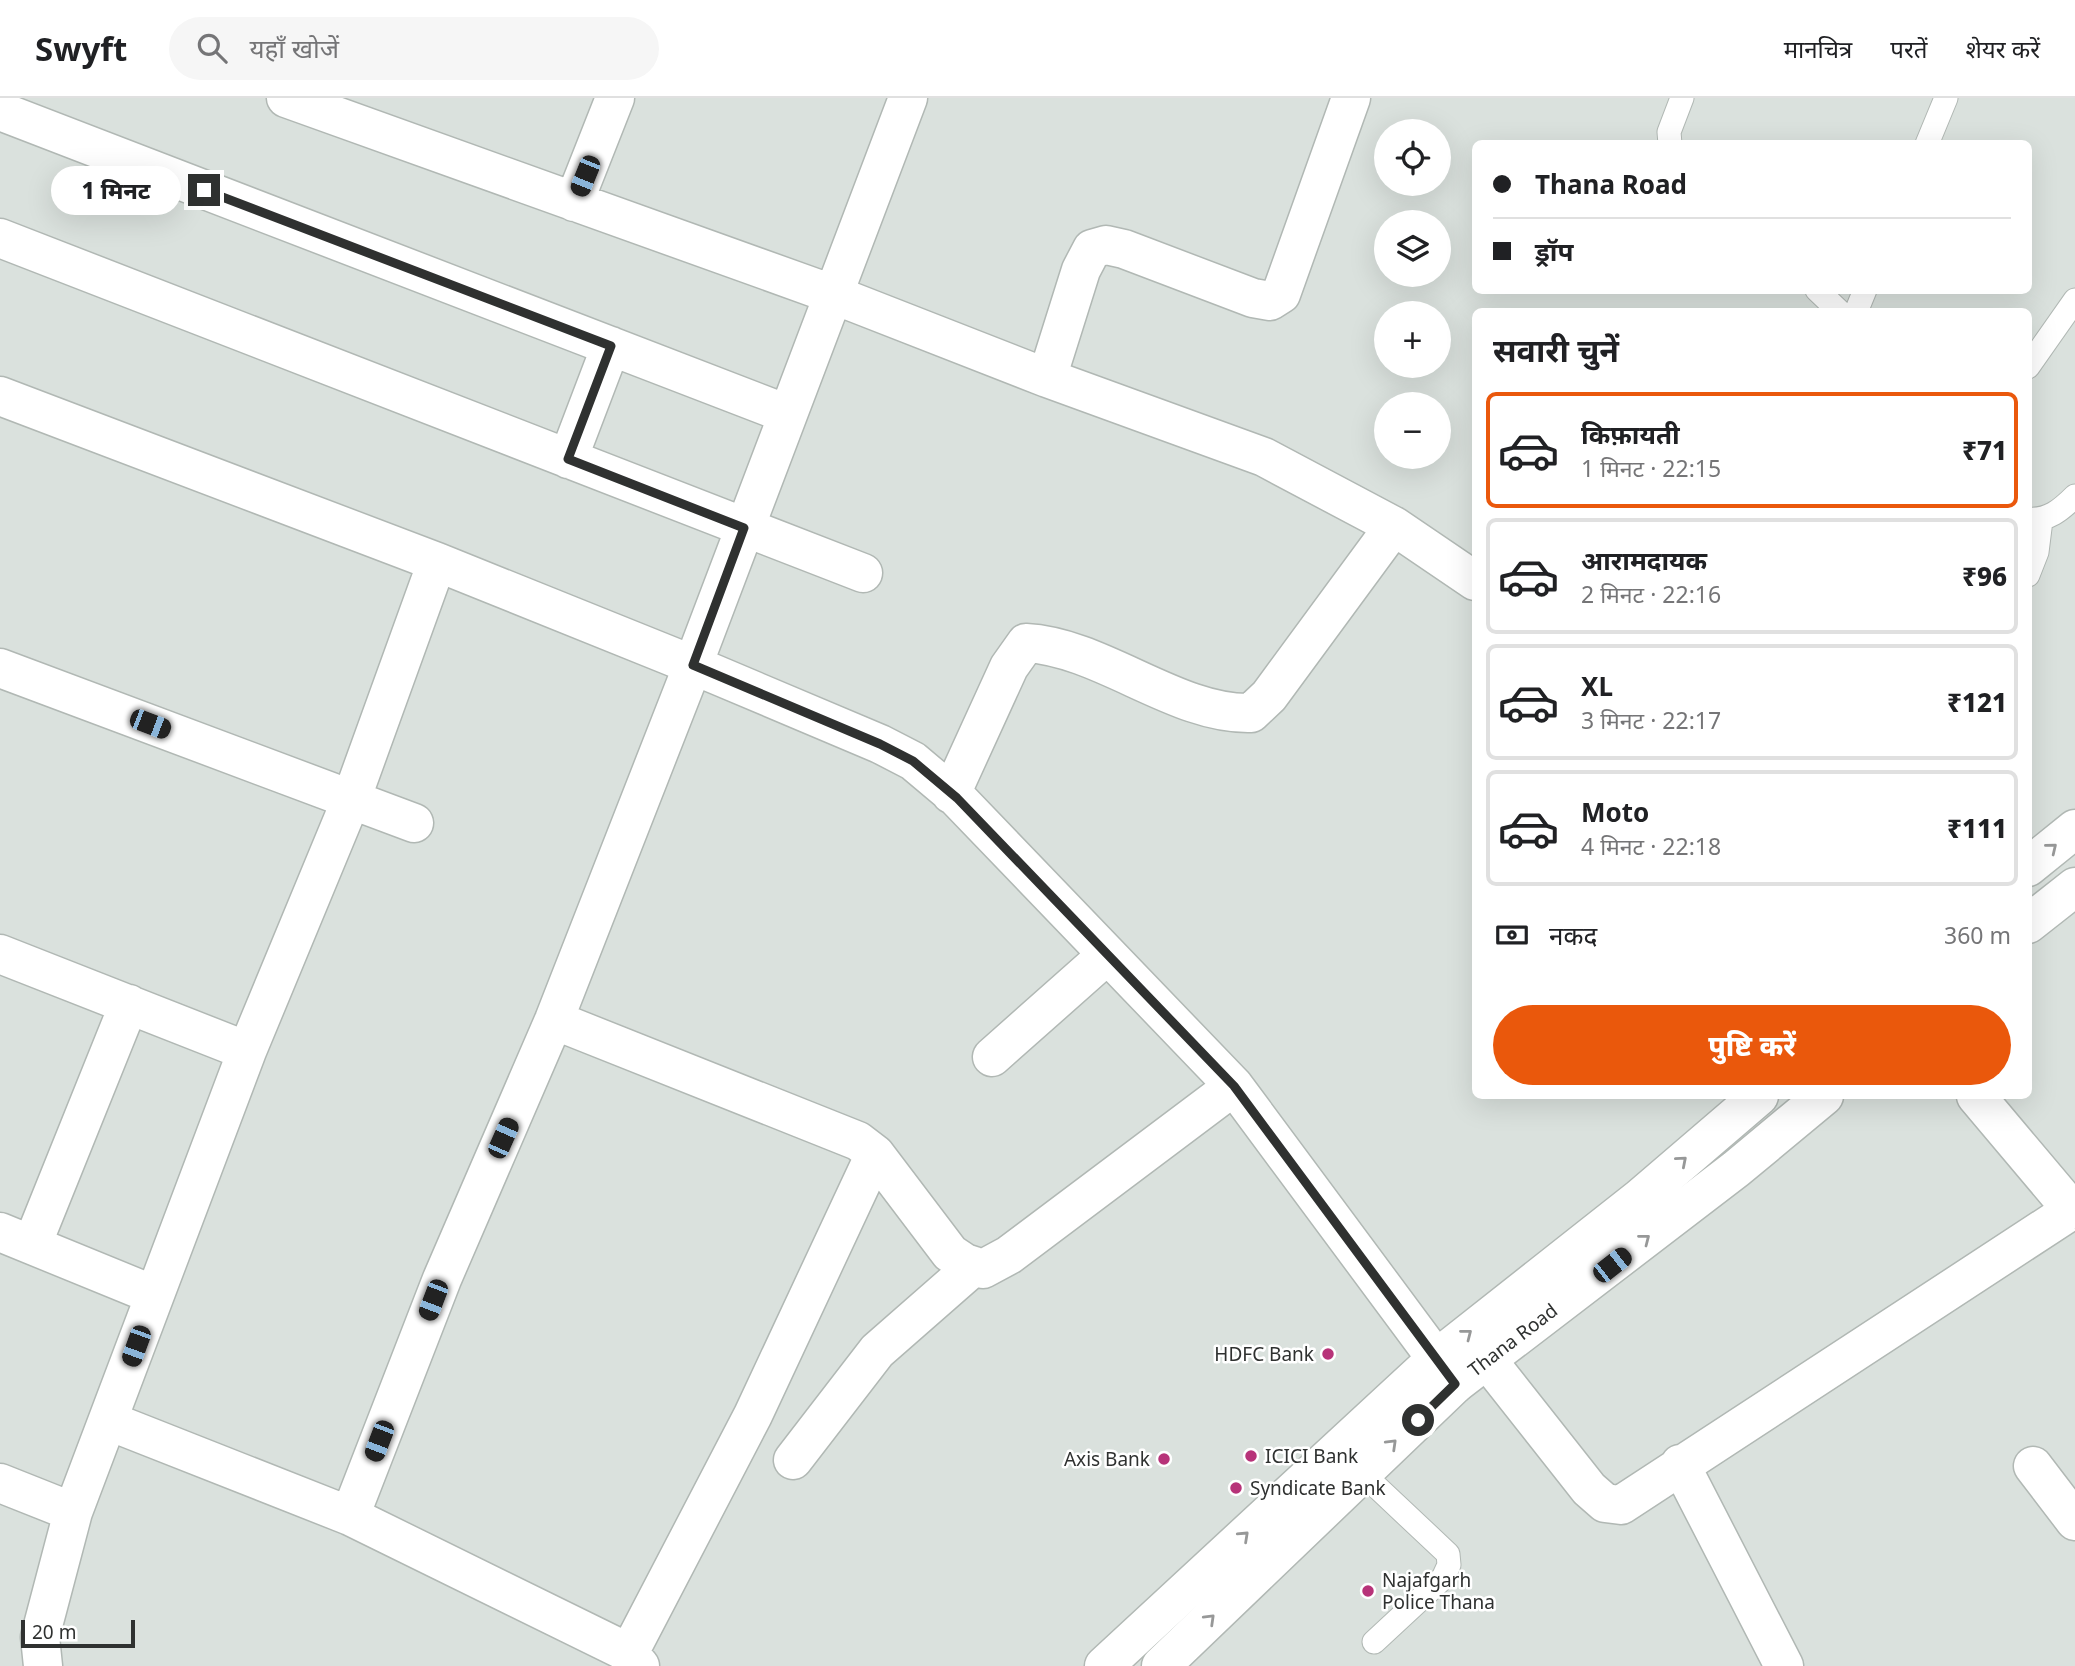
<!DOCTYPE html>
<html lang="hi">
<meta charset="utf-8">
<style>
:root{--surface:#fff;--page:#f6f6f6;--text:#202124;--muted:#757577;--line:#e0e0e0;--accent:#ea580c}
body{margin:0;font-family:"Noto Sans","Noto Sans Devanagari",sans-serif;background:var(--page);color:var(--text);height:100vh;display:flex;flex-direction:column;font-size:26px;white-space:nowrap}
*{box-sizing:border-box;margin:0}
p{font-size:23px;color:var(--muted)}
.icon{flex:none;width:38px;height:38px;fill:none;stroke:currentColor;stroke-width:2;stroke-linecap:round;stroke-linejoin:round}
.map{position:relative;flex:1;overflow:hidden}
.panel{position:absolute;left:1472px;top:210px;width:560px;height:791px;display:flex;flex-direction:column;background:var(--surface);border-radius:10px;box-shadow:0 7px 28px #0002}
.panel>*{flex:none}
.hud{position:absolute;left:1472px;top:42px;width:560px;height:154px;border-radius:10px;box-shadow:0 7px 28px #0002;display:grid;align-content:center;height:154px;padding:0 21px;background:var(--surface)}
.tools{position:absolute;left:1374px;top:21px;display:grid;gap:14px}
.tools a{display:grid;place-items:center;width:77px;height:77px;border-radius:50%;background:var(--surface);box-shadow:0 7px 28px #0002;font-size:35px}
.scale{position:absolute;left:21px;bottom:18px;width:114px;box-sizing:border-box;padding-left:7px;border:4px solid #2f3130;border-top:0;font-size:19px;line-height:24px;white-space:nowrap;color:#2f3130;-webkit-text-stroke:5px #fff;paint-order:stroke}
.end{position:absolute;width:32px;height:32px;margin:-16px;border:9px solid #2f3130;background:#fff;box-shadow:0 0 0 4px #fff}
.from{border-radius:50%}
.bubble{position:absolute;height:49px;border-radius:24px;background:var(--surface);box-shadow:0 7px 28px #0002;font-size:23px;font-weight:800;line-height:49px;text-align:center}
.car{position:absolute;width:21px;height:42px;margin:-21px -10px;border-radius:9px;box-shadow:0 0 5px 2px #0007;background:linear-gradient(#222 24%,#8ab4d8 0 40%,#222 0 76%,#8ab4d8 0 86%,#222 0)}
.hud b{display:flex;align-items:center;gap:24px;height:66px;font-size:26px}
.hud b+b{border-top:2px solid var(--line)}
.hud i{width:18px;height:18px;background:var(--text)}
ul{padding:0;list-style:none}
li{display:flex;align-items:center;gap:21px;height:116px;margin:0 14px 10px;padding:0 7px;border:4px solid var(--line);border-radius:10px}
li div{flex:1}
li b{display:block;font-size:26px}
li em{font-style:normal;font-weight:800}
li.active{border-color:var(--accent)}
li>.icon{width:63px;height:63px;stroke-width:1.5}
h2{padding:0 21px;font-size:32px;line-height:84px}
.pay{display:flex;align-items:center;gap:18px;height:77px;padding:0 21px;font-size:26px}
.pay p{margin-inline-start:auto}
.action{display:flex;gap:14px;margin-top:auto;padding:14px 21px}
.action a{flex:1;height:80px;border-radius:42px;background:var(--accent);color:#fff;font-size:28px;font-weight:800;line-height:80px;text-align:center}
header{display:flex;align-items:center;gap:42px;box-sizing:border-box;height:98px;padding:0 35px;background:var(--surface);border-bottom:2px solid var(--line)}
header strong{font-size:33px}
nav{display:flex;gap:38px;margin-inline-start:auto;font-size:24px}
.search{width:490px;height:63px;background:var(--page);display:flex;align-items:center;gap:18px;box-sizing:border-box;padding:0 24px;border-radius:38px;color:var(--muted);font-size:26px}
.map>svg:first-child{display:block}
</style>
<header>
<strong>Swyft</strong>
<div class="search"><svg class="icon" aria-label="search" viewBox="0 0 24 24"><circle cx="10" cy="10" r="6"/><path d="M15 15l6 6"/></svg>यहाँ खोजें</div>
<nav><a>मानचित्र</a><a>परतें</a><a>शेयर करें</a></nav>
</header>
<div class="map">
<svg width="2075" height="1568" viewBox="0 0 2075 1568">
<rect width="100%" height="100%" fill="#dae1dd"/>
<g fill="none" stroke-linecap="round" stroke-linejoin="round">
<!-- lane casing -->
<g stroke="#b1b8b4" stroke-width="25">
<path id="lane" d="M 1670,46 L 1669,34 L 1682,0
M 1927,46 L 1946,0
M 1817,192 L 1840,214
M 1856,214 L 1865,192
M 2028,269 L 2075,202
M 2028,421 C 2048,423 2061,412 2075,398
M 2028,477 L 2037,454 L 2041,422
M 1362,1375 L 1448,1456 L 1449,1467 L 1443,1480 L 1374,1544"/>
</g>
<!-- street casing -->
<g stroke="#b1b8b4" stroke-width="41">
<path id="street" d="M 286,0 L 832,196 L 1047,280 L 1264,359 L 1394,428 L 1475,483
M 0,13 L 787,316
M 574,104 L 615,0
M 0,140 L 863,475
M 1047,280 L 1081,172 L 1092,151 L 1106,147 L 1124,151 L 1253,200 L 1270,203 L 1281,196 L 1351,0
M 0,298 L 437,464 L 693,567 L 880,646 L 913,663 L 957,700 L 1234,988 L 1455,1286
M 568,361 L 611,248
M 0,570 L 414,725
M 951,696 L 1009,569 L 1026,545 C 1102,549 1176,617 1251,615 L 1269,598 L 1394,428
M 0,856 L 247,953
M 554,922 L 858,1043 L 875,1056 L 950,1155 L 965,1165 L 983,1171 L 1009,1157 L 1234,988
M 992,959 L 1107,857
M 1976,998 L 2072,1112
M 0,1134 L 154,1197
M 32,1147 L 129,906
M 1488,1263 L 1589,1391 L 1605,1405 L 1621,1407 L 2075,1110
M 109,1323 L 350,1418 L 629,1555 L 640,1568
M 793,1362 L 877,1253 L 974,1168
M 1680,1366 L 1784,1568
M 2033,1368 L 2075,1423
M 0,1385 L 73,1414
M 350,1418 L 442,1181 L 554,922 L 693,567 L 908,0
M 629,1555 L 753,1317 L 875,1056
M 43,1568 L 40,1539 L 73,1414 L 247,953 L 351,702 L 437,464"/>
</g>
<!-- secondary casing -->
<g stroke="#b1b8b4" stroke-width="41">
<g id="secondary">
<path d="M 2028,769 L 2075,731"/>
<path d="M 2028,826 L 2075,789"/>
<path d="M 1104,1568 L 1436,1261 L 1640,1100 L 1759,998"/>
<path id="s1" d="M 1161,1568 L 1455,1286 L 1736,1071 L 1824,998"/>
</g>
</g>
<!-- lane -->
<use href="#lane" stroke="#fff" stroke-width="23"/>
<!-- street -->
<use href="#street" stroke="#fff" stroke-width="38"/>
<!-- secondary -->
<use href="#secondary" stroke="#fff" stroke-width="38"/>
</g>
<!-- one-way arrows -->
<defs><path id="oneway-chevron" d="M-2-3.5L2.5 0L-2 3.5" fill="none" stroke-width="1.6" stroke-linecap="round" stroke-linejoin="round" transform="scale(1.75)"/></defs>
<g stroke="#979898">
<use href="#oneway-chevron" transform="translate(2052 750) rotate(-39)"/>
<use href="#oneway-chevron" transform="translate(1682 1063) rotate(-41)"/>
<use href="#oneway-chevron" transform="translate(1645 1141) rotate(-38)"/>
<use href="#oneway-chevron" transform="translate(1467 1236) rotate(-38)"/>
<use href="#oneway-chevron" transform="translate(1392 1346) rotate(-44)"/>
<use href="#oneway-chevron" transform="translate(1244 1438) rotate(-43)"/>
<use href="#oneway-chevron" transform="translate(1210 1521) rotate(-44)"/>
</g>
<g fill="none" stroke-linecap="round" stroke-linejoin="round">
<!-- route -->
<path stroke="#2f3130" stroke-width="9" d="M 204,92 L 611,248 L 568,361 L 744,430 L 693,567 L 880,646 L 913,663 L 957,700 L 1234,988 L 1455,1286 L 1418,1322"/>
</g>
<!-- markers -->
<g fill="#b73379" stroke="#fff" stroke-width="2.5">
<circle cx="1328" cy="1256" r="7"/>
<circle cx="1251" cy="1358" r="7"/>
<circle cx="1164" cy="1361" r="7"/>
<circle cx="1236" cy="1390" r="7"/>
<circle cx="1368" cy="1493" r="7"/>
</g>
<g text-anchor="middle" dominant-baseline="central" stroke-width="5" stroke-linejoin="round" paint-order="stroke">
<!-- street labels -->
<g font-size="19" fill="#2f3130" stroke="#fff">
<text stroke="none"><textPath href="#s1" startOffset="480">Thana Road</textPath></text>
</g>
<!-- poi labels -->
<g font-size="19" fill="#2f3130" stroke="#fff" text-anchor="start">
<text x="1314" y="1256" text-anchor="end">HDFC Bank</text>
<text x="1265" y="1358">ICICI Bank</text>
<text x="1150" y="1361" text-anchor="end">Axis Bank</text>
<text x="1250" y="1390">Syndicate Bank</text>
<text x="1382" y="1482">Najafgarh<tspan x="1382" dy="22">Police Thana</tspan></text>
</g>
</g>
</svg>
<div class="tools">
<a><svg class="icon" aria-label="locate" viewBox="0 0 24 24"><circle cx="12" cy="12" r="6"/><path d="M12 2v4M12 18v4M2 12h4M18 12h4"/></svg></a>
<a><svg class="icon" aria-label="layers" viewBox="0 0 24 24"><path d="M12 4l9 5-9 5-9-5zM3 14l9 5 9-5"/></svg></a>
<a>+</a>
<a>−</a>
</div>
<div class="scale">20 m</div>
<i class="end from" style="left:1418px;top:1322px"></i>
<i class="end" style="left:204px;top:92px"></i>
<div class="bubble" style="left:51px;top:68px;width:130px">1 मिनट</div>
<i class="car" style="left:585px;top:78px;rotate:202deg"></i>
<i class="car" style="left:150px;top:626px;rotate:111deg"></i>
<i class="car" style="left:503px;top:1040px;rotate:24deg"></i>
<i class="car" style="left:1612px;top:1167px;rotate:52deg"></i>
<i class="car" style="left:433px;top:1202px;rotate:201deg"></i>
<i class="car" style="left:136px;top:1248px;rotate:200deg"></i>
<i class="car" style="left:379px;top:1343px;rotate:201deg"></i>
<div class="hud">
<b><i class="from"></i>Thana Road</b>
<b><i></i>ड्रॉप</b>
</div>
<section class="panel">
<h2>सवारी चुनें</h2>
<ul>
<li class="active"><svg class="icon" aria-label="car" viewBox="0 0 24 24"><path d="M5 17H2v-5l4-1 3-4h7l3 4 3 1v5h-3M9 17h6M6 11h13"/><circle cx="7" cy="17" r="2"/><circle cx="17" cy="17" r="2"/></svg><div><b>किफ़ायती</b><p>1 मिनट · 22:15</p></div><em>₹71</em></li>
<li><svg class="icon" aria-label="car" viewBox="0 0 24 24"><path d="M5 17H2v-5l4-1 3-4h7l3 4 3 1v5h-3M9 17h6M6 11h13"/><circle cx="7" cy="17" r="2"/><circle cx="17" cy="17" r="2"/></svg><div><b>आरामदायक</b><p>2 मिनट · 22:16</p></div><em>₹96</em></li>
<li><svg class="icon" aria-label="car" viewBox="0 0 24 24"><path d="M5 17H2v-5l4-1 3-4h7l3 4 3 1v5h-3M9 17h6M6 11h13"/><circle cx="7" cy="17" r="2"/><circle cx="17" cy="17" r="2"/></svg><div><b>XL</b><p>3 मिनट · 22:17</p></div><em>₹121</em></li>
<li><svg class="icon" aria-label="car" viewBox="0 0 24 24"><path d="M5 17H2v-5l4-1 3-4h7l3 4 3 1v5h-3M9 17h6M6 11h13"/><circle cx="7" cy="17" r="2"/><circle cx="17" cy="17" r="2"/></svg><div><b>Moto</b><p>4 मिनट · 22:18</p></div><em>₹111</em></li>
</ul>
<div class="pay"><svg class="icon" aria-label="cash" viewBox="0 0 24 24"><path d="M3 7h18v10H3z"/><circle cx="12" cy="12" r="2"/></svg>नकद<p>360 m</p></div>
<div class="action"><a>पुष्टि करें</a></div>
</section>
</div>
